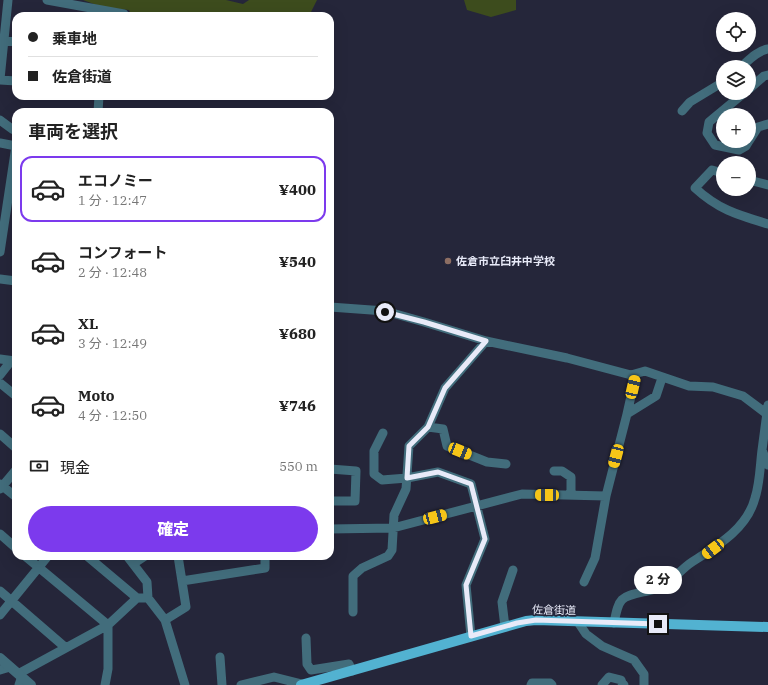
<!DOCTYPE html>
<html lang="ja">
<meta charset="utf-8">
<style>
:root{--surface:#fff;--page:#f2f2f2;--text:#222;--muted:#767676;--line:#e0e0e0;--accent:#7c3aed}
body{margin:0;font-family:"IBM Plex Serif","Noto Sans JP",serif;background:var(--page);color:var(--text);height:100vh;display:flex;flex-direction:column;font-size:15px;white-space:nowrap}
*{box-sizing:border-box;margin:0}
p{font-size:13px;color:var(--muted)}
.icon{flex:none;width:22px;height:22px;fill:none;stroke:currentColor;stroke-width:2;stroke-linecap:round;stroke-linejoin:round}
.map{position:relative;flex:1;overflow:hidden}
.panel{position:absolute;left:12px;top:108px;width:322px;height:452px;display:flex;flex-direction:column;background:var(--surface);border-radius:12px;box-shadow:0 4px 16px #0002}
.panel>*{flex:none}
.top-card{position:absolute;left:12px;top:12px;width:322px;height:88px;border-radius:12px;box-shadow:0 4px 16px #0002;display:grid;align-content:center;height:88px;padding:0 16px;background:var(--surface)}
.buttons{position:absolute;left:716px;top:12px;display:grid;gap:8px}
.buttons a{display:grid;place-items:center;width:40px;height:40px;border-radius:50%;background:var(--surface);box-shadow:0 4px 16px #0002;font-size:20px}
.end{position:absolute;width:18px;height:18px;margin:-9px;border:5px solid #e8eaf8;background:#111;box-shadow:0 0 0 2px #111}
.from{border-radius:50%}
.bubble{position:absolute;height:28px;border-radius:14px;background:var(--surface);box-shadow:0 4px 16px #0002;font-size:13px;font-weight:800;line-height:28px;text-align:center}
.car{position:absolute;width:12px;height:24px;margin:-12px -6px;border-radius:5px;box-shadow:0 0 3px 1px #0007;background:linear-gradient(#f5c518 24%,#345 0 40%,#f5c518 0 76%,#345 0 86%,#f5c518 0)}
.top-card b{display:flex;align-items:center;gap:14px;height:38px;font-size:15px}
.top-card b+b{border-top:1px solid var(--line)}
.top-card i{width:10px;height:10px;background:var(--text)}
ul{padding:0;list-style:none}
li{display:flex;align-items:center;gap:12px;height:66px;margin:0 8px 6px;padding:0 8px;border:2px solid transparent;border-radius:12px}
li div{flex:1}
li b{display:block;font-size:15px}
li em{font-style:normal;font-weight:800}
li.current{border-color:var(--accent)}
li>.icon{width:36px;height:36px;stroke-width:1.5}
h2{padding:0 16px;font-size:18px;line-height:48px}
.pay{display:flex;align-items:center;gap:10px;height:44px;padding:0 16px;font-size:15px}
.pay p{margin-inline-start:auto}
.cta{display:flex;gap:8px;margin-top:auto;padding:8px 16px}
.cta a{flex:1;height:46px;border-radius:24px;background:var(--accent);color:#fff;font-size:16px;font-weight:800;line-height:46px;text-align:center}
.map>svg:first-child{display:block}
</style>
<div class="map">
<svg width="768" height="685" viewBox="0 0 768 685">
<rect width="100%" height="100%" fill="#25263a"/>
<!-- green -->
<path fill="#3d4c1d" d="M 83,0 L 226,0 L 243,4 L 249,0 L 317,0 L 309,16 L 132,16 L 129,10 L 102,7 Z
M 464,0 L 516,0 L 516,10 L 491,17 L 467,10 Z"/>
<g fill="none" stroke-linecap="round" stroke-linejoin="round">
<!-- minor -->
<path stroke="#426d7c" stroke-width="9" d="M 47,0 L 124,14 L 125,16
M 0,40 L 16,42
M 741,67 C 749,60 757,51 768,49
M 0,79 L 8,0
M 0,80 L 16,81
M 749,89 L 764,76 L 768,75
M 744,93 L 709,122 L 707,133 L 715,145 L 739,150 L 746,146 L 749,141
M 682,111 L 690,102 L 723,82
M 98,112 L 99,96
M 0,120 L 12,129 L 16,131
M 749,141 L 758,127 L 768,124
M 0,143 L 16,146
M 723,173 L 712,170 L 695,188 C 719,210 738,215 768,224
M 749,180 L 768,185
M 0,252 L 16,146
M 0,279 L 16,281
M 330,307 L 385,311 L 424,322 L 486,341 L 567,358 L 631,375 L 645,371 L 689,386 L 713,387 L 743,396 L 767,414
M 0,359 L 15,361
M 0,375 L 11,361
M 0,383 L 16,396
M 768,405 L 762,450 L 768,465
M 627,414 L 636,374
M 428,427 L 443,429 L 447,446 L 487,462 L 506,464
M 383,433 L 374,451 L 374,474 L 382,480 L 407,478 L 438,472 L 471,484 L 485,539 L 466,585 L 471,636
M 0,434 L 16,448
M 330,469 L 356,471 L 355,501 L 330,501
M 554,471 L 562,471 L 571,477 L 571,495
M 0,484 L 16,497
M 0,489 L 16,470
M 330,529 L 393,528 L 522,494 L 606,496
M 0,534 L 16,548
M 25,556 L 108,625 L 108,669 L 105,685
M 87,556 L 137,598
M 133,564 L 145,556
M 182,581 L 265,568 L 265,556
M 584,582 L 595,558 L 606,496 L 627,414 L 656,396 L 662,378
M 0,591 L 66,648
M 148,598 L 165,620 L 185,685
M 353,612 L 353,576 L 362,568 L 388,556 L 392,550 L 394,515 L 406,489 L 409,446 L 428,427 L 445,388 L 486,341
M 0,615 L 48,556
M 165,620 L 186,607 L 178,556
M 578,622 L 586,634 L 602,646 L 634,660 L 644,674 L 644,685
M 614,623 C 619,596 621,597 647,591 C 651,590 657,589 661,587 C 673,581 681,569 692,562 C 717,546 747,529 755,498 C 760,483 760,466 762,450
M 505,627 L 502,602 L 513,570
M 306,638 L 307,664 L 311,670 L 349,664 L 352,671
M 220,657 L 222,685
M 0,670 L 10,667
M 18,674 L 108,625 L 137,598 L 148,598 L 147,582 L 127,556
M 19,685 L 22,676
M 241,685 L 274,677 L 302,684
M 531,685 L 532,683 L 550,683 L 552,685
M 602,685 L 609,677 L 621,680 L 622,683 L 624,685"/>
<!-- tertiary -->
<path stroke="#426d7c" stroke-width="10" d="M 0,658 L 31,685"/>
<!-- primary -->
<path stroke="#52b2d1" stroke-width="10" d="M 301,685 L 526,621 L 536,620 L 768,627"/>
</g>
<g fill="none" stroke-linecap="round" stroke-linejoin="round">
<!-- route -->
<path stroke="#e8eaf8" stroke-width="5" d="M 385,312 L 424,322 L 486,341 L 445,388 L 428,427 L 409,446 L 407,478 L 438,472 L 471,484 L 485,539 L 466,585 L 471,636 L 517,623 L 536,620 L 658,624"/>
</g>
<!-- markers -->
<circle fill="#8d6e63" stroke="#25263a" stroke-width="1.5" cx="448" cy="261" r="4"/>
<g text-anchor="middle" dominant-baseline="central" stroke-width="3.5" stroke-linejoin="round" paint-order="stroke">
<!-- poi labels -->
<g font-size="11" font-weight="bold" fill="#e8eaf8" stroke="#25263a" text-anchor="start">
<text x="456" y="261">佐倉市立臼井中学校</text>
</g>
<!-- street labels -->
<g font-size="11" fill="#e8eaf8" stroke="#25263a">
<text transform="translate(554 610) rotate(1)">佐倉街道</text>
</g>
</g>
</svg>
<div class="buttons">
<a><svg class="icon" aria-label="locate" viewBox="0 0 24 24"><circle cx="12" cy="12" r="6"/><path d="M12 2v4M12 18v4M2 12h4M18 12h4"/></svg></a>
<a><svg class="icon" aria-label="layers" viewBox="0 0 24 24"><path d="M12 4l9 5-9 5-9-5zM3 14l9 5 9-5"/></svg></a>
<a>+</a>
<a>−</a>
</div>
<i class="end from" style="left:385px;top:312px"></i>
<i class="end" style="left:658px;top:624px"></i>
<div class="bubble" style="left:634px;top:566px;width:48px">2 分</div>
<i class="car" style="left:633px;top:387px;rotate:13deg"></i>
<i class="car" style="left:460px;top:451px;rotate:112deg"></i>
<i class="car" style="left:616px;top:456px;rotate:195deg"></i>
<i class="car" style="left:547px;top:495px;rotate:271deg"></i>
<i class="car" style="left:435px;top:517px;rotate:75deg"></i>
<i class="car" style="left:713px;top:549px;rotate:233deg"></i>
<div class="top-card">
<b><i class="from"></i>乗車地</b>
<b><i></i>佐倉街道</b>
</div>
<section class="panel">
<h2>車両を選択</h2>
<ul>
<li class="current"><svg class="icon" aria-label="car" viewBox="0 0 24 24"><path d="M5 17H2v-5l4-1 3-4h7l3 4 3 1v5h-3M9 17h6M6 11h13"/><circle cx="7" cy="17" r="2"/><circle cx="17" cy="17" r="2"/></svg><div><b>エコノミー</b><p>1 分 · 12:47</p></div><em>¥400</em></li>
<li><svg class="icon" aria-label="car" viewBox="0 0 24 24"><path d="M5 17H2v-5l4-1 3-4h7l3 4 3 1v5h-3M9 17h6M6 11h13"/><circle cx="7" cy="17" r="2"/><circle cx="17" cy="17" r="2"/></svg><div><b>コンフォート</b><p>2 分 · 12:48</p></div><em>¥540</em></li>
<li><svg class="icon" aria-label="car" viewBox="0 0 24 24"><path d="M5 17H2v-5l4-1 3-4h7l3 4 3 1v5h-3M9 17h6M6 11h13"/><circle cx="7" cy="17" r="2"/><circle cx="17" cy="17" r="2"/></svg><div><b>XL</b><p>3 分 · 12:49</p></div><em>¥680</em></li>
<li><svg class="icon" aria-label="car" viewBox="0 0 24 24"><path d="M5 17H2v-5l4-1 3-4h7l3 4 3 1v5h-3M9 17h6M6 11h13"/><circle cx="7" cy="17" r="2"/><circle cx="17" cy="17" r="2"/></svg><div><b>Moto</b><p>4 分 · 12:50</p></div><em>¥746</em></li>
</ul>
<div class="pay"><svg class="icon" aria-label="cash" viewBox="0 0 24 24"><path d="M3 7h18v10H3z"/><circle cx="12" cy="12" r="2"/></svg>現金<p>550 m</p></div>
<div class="cta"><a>確定</a></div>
</section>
</div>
